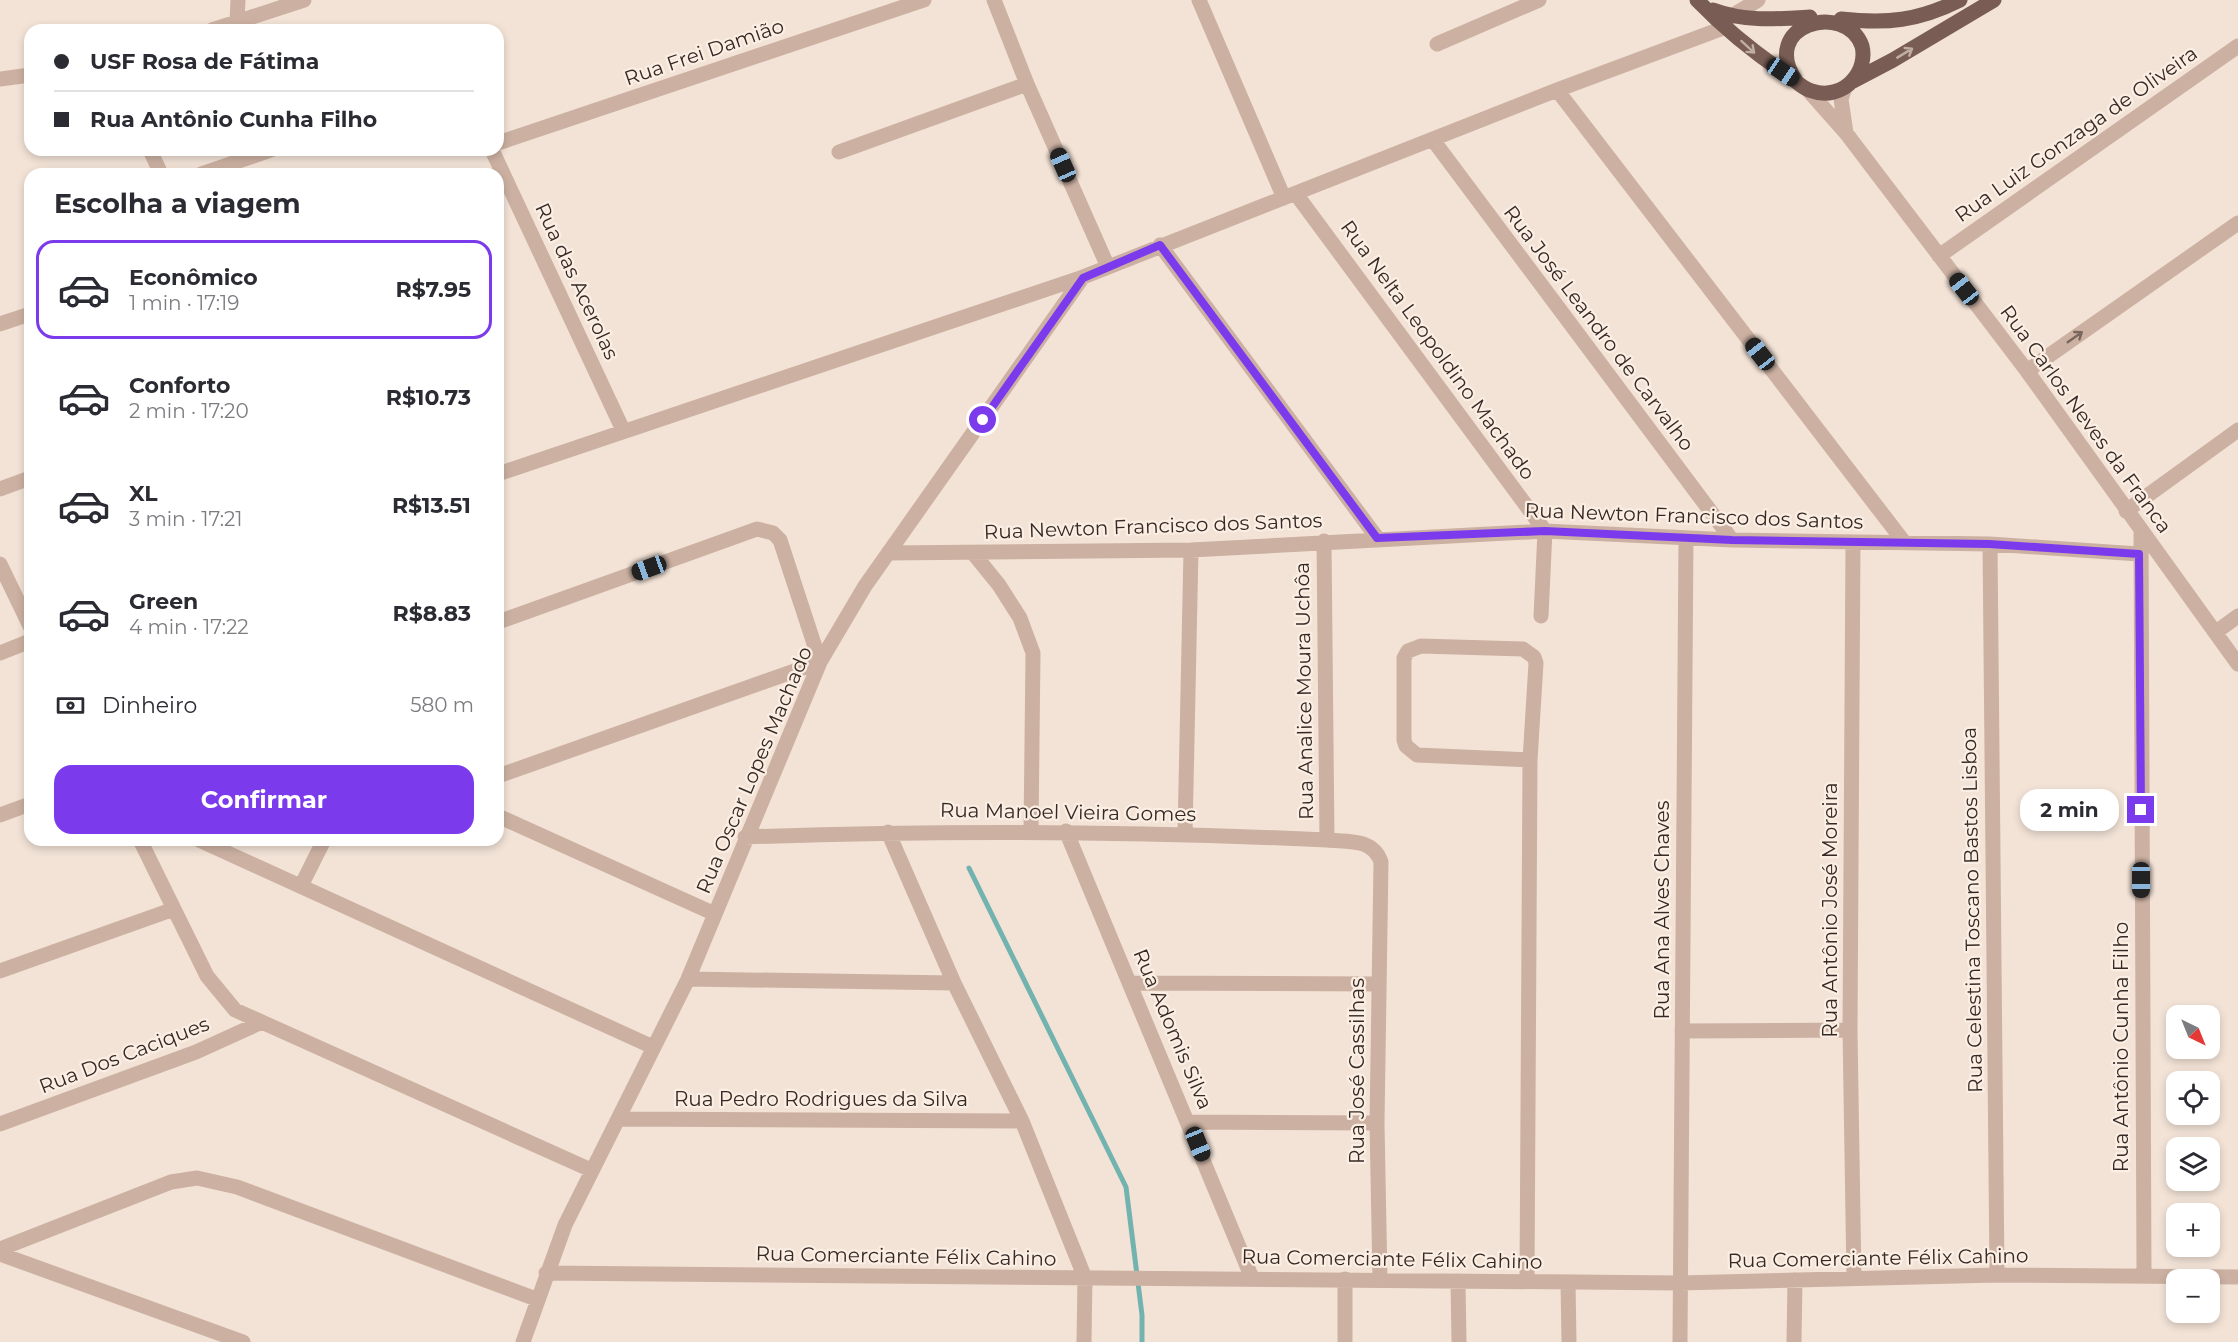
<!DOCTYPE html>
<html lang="pt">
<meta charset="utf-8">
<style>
:root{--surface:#fff;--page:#f7f7f7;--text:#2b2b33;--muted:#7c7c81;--line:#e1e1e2;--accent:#7c3aed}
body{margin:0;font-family:Montserrat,sans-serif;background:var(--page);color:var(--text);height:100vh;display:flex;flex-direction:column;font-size:22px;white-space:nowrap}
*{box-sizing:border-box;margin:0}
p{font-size:20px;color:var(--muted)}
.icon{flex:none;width:33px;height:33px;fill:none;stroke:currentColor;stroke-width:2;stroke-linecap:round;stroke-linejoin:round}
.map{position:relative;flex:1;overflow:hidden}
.details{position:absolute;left:24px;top:168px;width:480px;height:678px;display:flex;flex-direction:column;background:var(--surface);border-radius:18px;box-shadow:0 3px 9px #0003}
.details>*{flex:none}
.hud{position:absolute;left:24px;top:24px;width:480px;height:132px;border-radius:18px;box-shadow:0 3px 9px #0003;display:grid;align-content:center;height:132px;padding:0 30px;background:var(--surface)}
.needle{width:39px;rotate:137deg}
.fabs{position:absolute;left:2166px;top:1005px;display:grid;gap:12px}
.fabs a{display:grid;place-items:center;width:54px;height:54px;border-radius:12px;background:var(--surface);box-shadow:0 3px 9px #0003;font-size:30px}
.end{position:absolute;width:27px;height:27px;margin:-14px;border:8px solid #7c3aed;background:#fff;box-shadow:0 0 0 3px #fff}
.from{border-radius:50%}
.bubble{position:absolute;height:42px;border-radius:18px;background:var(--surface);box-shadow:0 3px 9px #0003;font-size:20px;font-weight:700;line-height:42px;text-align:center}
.car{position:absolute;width:18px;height:36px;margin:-18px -9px;border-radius:8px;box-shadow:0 0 4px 2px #0007;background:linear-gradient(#222 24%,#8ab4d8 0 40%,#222 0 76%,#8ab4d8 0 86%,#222 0)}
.hud b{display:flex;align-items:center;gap:21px;height:57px;font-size:22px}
.hud b+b{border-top:2px solid var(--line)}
.hud i{width:15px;height:15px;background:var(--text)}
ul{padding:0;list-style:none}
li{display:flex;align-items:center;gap:18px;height:99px;margin:0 12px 9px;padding:0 18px;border:3px solid transparent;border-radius:18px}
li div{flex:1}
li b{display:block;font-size:22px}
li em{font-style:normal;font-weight:700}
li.active{border-color:var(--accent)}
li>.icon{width:54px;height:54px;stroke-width:1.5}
h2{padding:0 30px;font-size:27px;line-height:72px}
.pay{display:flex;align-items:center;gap:15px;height:66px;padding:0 30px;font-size:22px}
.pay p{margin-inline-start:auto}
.cta{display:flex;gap:12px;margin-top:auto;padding:12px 30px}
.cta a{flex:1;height:69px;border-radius:18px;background:var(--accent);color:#fff;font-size:24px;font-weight:700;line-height:69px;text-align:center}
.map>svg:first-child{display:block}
</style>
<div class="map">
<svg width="2238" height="1342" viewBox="0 0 2238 1342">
<rect width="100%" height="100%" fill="#f3e3d7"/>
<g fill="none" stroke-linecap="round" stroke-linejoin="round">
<!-- stream -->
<path stroke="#73b3af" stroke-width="5" d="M 969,868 L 1126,1187 L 1142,1315 L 1142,1342"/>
<!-- minor -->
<path stroke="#ccb1a2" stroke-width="15" d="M 994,0 L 1027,84 L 1108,267
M 1199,0 L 1284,198
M 1730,17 L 1758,0
M 237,22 L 238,0
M 212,30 L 304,0
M 1437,44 L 1539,0
M 0,79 L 30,75
M 1845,88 L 1841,99 L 1846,133
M 1807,89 L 1846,133 L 2027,371 L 2238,664
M 1557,90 L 1904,542
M 1433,140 L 1732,540
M 498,143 L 924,0
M 150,150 L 161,174
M 492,150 L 623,430
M 839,152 L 1027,84
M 201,174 L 271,150
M 1296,194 L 1545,531 L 1541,616
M 1160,245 L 1378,539
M 1939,256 L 2238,46
M 0,324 L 30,314
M 2027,371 L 2238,223
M 498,474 L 1083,277
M 0,489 L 30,478
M 2126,511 L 2238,430
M 2141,531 L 2144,1275
M 1324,541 L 1327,840
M 1853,542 L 1850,1030 L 1854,1279
M 1990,544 L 1997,1275
M 888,553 L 1191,550 L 1545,531 L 1732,540 L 1990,544 L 2139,554
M 973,553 L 999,585 L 1020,618 L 1033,653 L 1031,831
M 0,564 L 30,626
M 498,622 L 757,529 L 773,533 L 780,540 L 820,662 L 498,776
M 2216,632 L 2238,616
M 1421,646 L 1523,649 L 1534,657 L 1536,663 L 1530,760 L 1417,755 L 1406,746 L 1404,740 L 1404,658 L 1408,651 Z
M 0,653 L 30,641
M 0,815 L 30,804
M 498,816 L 715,914
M 1066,831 L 1252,1278
M 888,832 L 954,983 L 1022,1121 L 1085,1278 L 1084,1342
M 1185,834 L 1191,550
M 745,837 C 940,830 1133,831 1327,840 C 1348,842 1373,838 1381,862 L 1377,1123 L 1380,1280
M 140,840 L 207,976 L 235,1010 L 591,1170
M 199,840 L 653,1047
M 301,886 L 324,840
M 0,971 L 174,909
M 688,979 L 954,983
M 1131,983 L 1377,984
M 1682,1031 L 1850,1030
M 619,1119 L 1022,1121
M 1189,1122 L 1377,1123
M 0,1124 L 196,1052 L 262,1022
M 0,1249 L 171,1182 L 197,1178 L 237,1187 L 536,1299
M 0,1254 L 243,1342
M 546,1273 L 1680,1283 L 1997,1275 L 2238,1277
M 1345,1279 L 1345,1342
M 1458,1281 L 1459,1342
M 1527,1281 L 1530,760
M 1568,1282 L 1569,1342
M 523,1342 L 565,1225 L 688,979 L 820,662 L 865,586 L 1083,277 L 1557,90 L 1726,27
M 1680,1342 L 1686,538
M 1794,1342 L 1795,1280"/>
<!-- major -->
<path stroke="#795d55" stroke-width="15" d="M 1697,0 C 1725,29 1756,54 1789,76 C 1796,81 1803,89 1812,91 C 1826,96 1843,92 1853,80 C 1861,71 1865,58 1862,46 C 1845,0 1758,25 1796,81
M 1713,10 C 1745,22 1777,19 1810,17
M 1841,19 C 1887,24 1918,21 1960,0
M 1853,81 L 1893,60 L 1994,0"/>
</g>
<!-- one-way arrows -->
<defs><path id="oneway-shaft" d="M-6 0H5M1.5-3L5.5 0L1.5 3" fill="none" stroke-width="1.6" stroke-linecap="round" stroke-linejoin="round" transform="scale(1.5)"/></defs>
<g stroke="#c0ada3">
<use href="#oneway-shaft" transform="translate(1748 47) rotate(42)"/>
<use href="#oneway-shaft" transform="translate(1905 53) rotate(-31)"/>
</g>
<use stroke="#7a665d" href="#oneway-shaft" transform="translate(2075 337) rotate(-35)"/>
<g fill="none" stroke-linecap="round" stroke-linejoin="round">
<!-- route -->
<path stroke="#7c3aed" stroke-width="8" d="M 983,420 L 1083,278 L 1160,245 L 1377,538 L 1545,531 L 1732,540 L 1989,544 L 2139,554 L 2141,810"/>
</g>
<g text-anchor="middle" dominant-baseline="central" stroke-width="4.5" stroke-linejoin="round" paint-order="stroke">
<!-- street labels -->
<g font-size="20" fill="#362925" stroke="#fbeee3">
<text transform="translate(704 52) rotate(-19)">Rua Frei Damião</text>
<text transform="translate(2076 134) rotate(-35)">Rua Luiz Gonzaga de Oliveira</text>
<text transform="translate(577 281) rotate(65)">Rua das Acerolas</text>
<text transform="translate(1599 328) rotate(53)">Rua José Leandro de Carvalho</text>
<text transform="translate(1438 350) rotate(54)">Rua Nelta Leopoldino Machado</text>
<text transform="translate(2086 419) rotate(54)">Rua Carlos Neves da Franca</text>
<text transform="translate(1694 516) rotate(2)">Rua Newton Francisco dos Santos</text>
<text transform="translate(1153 526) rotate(-2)">Rua Newton Francisco dos Santos</text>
<text transform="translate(1304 691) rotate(-91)">Rua Analice Moura Uchôa</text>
<text transform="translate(754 770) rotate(-67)">Rua Oscar Lopes Machado</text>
<text transform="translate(1068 812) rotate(1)">Rua Manoel Vieira Gomes</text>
<text transform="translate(1662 910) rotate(-90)">Rua Ana Alves Chaves</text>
<text transform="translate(1830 910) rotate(-90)">Rua Antônio José Moreira</text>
<text transform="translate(1972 910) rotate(-91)">Rua Celestina Toscano Bastos Lisboa</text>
<text transform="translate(1173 1029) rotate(67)">Rua Adomis Silva</text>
<text transform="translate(2121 1047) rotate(-90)">Rua Antônio Cunha Filho</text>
<text transform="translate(124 1055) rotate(-21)">Rua Dos Caciques</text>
<text transform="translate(1357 1071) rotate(-90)">Rua José Cassilhas</text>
<text x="821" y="1099">Rua Pedro Rodrigues da Silva</text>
<text transform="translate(906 1256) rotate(1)">Rua Comerciante Félix Cahino</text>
<text transform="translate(1878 1258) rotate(-1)">Rua Comerciante Félix Cahino</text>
<text transform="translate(1392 1259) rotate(1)">Rua Comerciante Félix Cahino</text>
</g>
</g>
</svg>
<div class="fabs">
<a><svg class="needle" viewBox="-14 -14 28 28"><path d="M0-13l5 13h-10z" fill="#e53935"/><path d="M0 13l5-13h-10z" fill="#7c7c81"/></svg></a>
<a><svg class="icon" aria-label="locate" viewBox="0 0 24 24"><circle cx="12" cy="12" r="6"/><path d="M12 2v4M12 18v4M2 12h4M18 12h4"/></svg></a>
<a><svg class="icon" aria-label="layers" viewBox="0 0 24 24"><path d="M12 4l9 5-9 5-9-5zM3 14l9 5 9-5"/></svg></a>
<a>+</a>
<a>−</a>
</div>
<i class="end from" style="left:983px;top:420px"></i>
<i class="end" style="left:2141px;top:810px"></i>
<div class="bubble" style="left:2020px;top:789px;width:99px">2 min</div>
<i class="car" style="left:1783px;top:72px;rotate:124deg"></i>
<i class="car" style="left:1063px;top:165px;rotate:336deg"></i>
<i class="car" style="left:1964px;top:289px;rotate:322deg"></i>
<i class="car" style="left:1760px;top:354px;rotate:322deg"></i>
<i class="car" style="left:649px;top:568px;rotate:250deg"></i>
<i class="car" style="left:2141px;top:880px;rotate:180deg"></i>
<i class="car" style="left:1198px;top:1144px;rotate:158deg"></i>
<div class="hud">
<b><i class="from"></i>USF Rosa de Fátima</b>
<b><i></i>Rua Antônio Cunha Filho</b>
</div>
<section class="details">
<h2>Escolha a viagem</h2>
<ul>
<li class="active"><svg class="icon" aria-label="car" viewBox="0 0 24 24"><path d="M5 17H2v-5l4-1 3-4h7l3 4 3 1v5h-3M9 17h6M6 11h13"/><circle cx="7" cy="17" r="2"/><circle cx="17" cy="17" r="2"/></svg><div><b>Econômico</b><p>1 min · 17:19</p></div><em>R$7.95</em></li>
<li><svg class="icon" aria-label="car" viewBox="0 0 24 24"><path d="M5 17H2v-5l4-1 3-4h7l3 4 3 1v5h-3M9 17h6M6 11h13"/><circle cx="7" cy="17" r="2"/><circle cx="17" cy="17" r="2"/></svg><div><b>Conforto</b><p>2 min · 17:20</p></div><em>R$10.73</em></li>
<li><svg class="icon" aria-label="car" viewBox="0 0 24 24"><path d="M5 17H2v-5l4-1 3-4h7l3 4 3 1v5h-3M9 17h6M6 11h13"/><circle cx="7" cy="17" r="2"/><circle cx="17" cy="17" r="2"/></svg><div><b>XL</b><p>3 min · 17:21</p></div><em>R$13.51</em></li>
<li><svg class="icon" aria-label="car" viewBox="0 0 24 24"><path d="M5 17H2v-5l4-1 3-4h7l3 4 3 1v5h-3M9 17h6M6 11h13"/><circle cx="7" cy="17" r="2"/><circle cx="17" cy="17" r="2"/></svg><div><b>Green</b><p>4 min · 17:22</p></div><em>R$8.83</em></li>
</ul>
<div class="pay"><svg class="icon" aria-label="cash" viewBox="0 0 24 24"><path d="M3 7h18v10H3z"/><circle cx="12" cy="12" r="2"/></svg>Dinheiro<p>580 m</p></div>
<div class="cta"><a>Confirmar</a></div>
</section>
</div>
